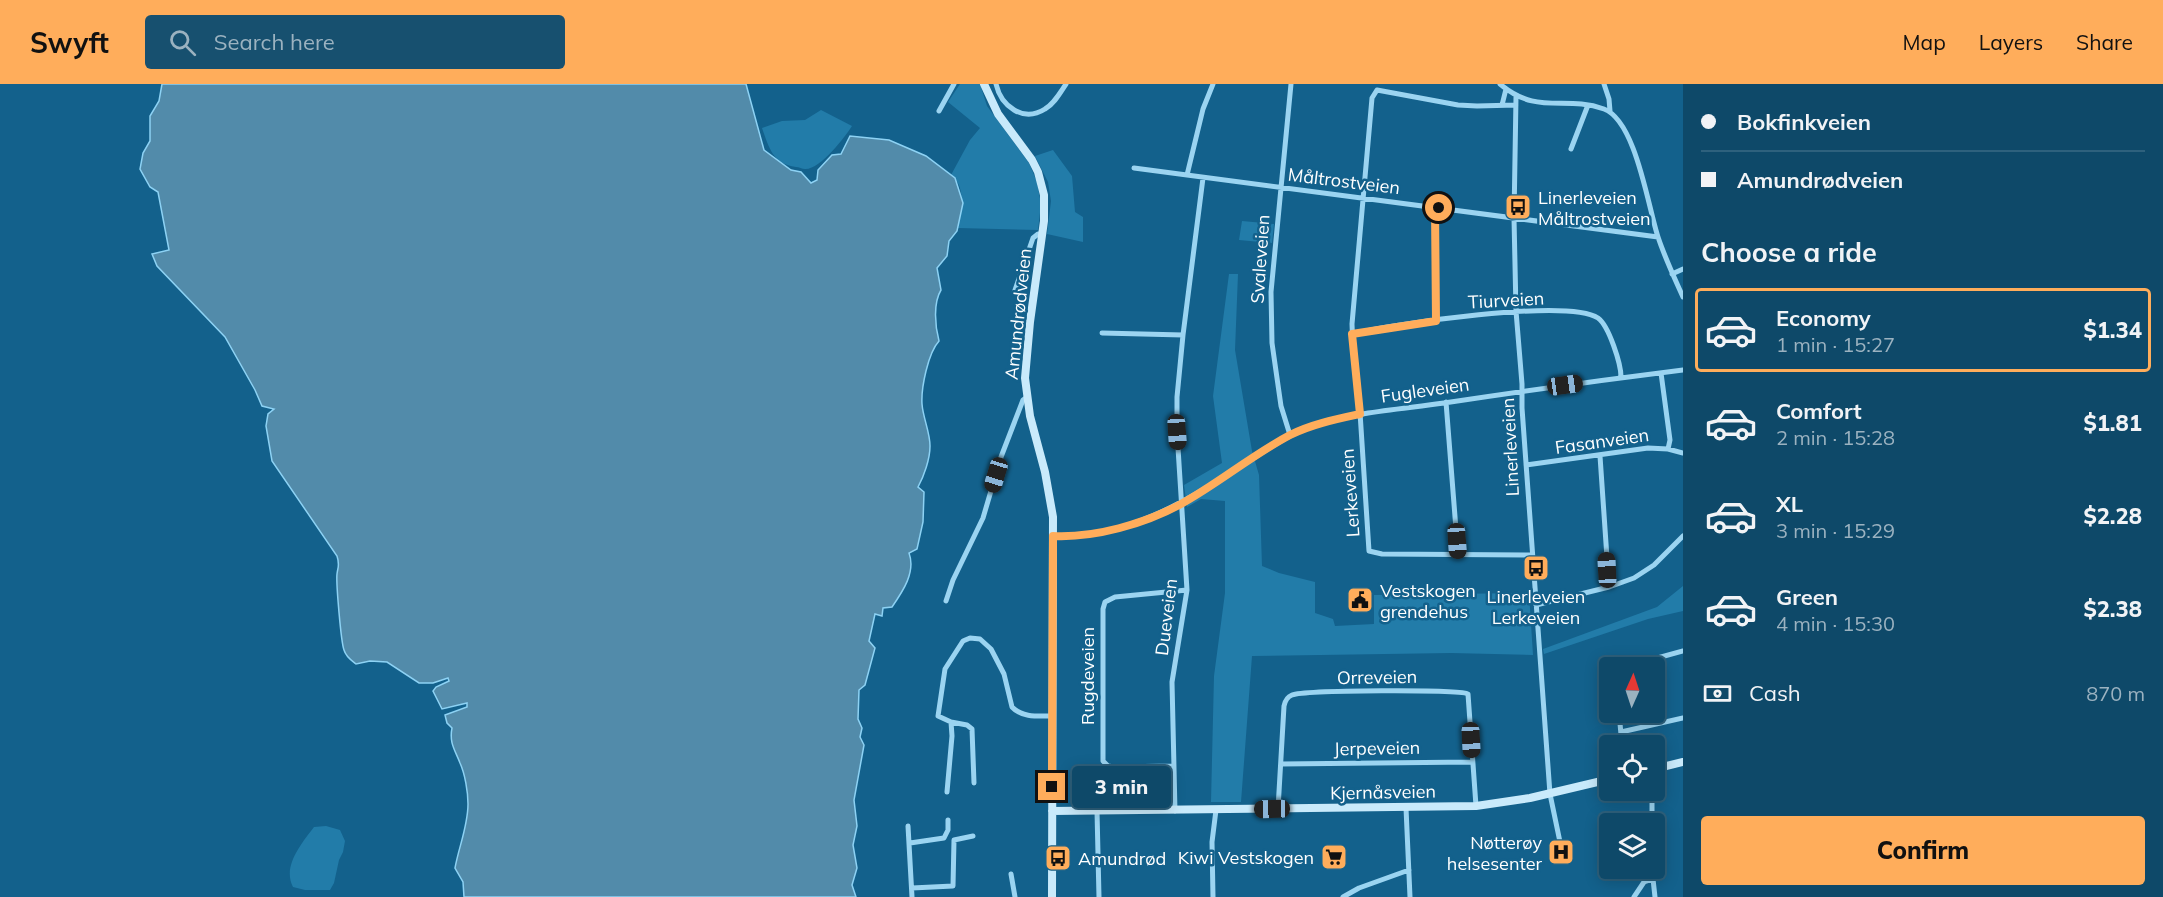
<!DOCTYPE html>
<meta charset="utf-8">
<style>
:root{--surface:#0e4969;--page:#17506f;--text:#f1f3f6;--muted:#9bb2c0;--line:#2e617d;--accent:#ffad5b}
body{margin:0;font-family:Mulish,sans-serif;background:var(--page);color:var(--text);height:100vh;display:flex;flex-direction:column;font-size:22px;white-space:nowrap}
*{box-sizing:border-box;margin:0}
p{font-size:20px;color:var(--muted)}
.icon{flex:none;width:33px;height:33px;fill:none;stroke:currentColor;stroke-width:2;stroke-linecap:round;stroke-linejoin:round}
.map{position:relative;flex:1;overflow:hidden}
.details{display:flex;flex-direction:column;background:var(--surface);width:480px}
.details>*{flex:none}
.banner{display:grid;align-content:center;height:132px;padding:0 18px;background:var(--surface)}
.needle{width:39px;rotate:3deg}
.controls{position:absolute;left:1599px;top:573px;display:grid;gap:12px}
.controls a{display:grid;place-items:center;width:66px;height:66px;border-radius:6px;background:var(--surface);box-shadow:0 3px 15px #0003,0 0 0 2px var(--line);font-size:30px}
.end{position:absolute;width:27px;height:27px;margin:-14px;border:8px solid #ffad5b;background:#111;box-shadow:0 0 0 3px #111}
.from{border-radius:50%}
.bubble{position:absolute;height:42px;border-radius:6px;background:var(--surface);box-shadow:0 3px 15px #0003,0 0 0 2px var(--line);font-size:20px;font-weight:800;line-height:42px;text-align:center}
.car{position:absolute;width:18px;height:36px;margin:-18px -9px;border-radius:8px;box-shadow:0 0 4px 2px #0007;background:linear-gradient(#222 24%,#8ab4d8 0 40%,#222 0 76%,#8ab4d8 0 86%,#222 0)}
.banner b{display:flex;align-items:center;gap:21px;height:57px;font-size:22px}
.banner b+b{border-top:2px solid var(--line)}
.banner i{width:15px;height:15px;background:var(--text)}
ul{padding:0;list-style:none}
li{display:flex;align-items:center;gap:18px;height:84px;margin:0 12px 9px;padding:0 6px;border:3px solid transparent;border-radius:6px}
li div{flex:1}
li b{display:block;font-size:22px}
li em{font-style:normal;font-weight:800}
li.on{border-color:var(--accent)}
li>.icon{width:54px;height:54px;stroke-width:1.5}
h2{padding:0 18px;font-size:27px;line-height:72px}
.pay{display:flex;align-items:center;gap:15px;height:66px;padding:0 18px;font-size:22px}
.pay p{margin-inline-start:auto}
.cta{display:flex;gap:12px;margin-top:auto;padding:12px 18px}
.cta a{flex:1;height:69px;border-radius:6px;background:var(--accent);color:#111;font-size:24px;font-weight:800;line-height:69px;text-align:center}
header{display:flex;align-items:center;gap:36px;box-sizing:border-box;height:84px;padding:0 30px;background:var(--accent);color:#111}
header strong{font-size:28px}
nav{display:flex;gap:33px;margin-inline-start:auto;font-size:21px}
.search{width:420px;height:54px;background:var(--page);display:flex;align-items:center;gap:15px;box-sizing:border-box;padding:0 21px;border-radius:6px;color:var(--muted);font-size:22px}
main{display:flex;flex:1;min-height:0}
.map>svg:first-child{display:block}
</style>
<header>
<strong>Swyft</strong>
<div class="search"><svg class="icon" aria-label="search" viewBox="0 0 24 24"><circle cx="10" cy="10" r="6"/><path d="M15 15l6 6"/></svg>Search here</div>
<nav><a>Map</a><a>Layers</a><a>Share</a></nav>
</header>
<main>
<div class="map">
<svg width="1683" height="813" viewBox="0 0 1683 813">
<rect width="100%" height="100%" fill="#13618c"/>
<!-- green -->
<path fill="#227ca9" d="M 960,0 L 980,0 L 987,22 L 1029,79 L 1037,98 L 1041,120 L 1038,146 L 958,144 C 961,127 967,103 951,91 L 970,56 L 980,44 L 948,18 Z
M 821,26 L 852,42 C 845,53 820,86 805,85 C 802,85 799,83 796,83 C 773,80 769,64 762,44 L 782,37 L 805,36 Z
M 1053,66 L 1072,92 L 1075,128 L 1083,133 L 1083,158 L 1047,150 L 1051,117 L 1048,98 L 1035,72 Z
M 1242,137 L 1274,140 L 1272,159 L 1239,156 Z
M 1229,190 L 1238,190 L 1235,266 L 1252,367 L 1259,391 L 1262,482 L 1279,489 L 1315,498 L 1315,529 L 1333,535 L 1335,542 L 1374,540 L 1374,511 L 1529,509 L 1533,571 L 1451,569 L 1252,572 L 1241,718 L 1211,718 L 1214,592 L 1225,509 L 1225,417 L 1201,415 L 1187,423 L 1184,401 L 1222,379 L 1213,312 Z
M 1683,502 L 1683,527 L 1648,535 L 1544,570 L 1543,565 L 1657,523 Z
M 326,742 L 340,746 L 345,757 L 343,768 L 339,776 L 334,799 L 330,806 L 305,806 L 293,803 C 282,782 302,759 314,743 Z"/>
<!-- water -->
<path fill="#528baa" stroke="#8dd2f4" stroke-width="1.5" d="M 162,0 L 746,0 L 764,66 L 791,86 L 801,88 L 811,99 L 817,96 L 818,86 L 832,71 L 841,70 L 850,52 L 889,56 L 926,72 L 955,94 L 963,119 L 957,147 L 949,157 L 947,172 L 937,184 L 941,206 C 933,219 935,242 939,257 C 928,269 921,304 922,320 C 923,334 930,348 930,362 C 930,375 924,392 918,403 L 924,408 L 923,438 L 917,465 L 909,469 C 916,488 903,507 892,523 L 883,524 L 882,532 L 875,530 L 869,557 L 875,564 L 865,601 L 859,606 L 858,635 L 862,644 L 860,653 L 864,661 L 854,716 L 857,742 L 853,761 L 857,784 L 852,801 L 856,813 L 464,813 L 463,798 L 455,784 C 459,762 468,742 468,720 C 468,708 465,690 460,679 C 455,666 449,659 452,644 L 447,639 L 445,631 L 467,623 L 467,619 L 442,625 L 433,607 L 436,603 L 449,597 L 448,594 L 433,599 L 419,599 L 387,578 L 370,577 L 356,580 C 351,576 346,573 344,566 C 341,558 336,499 337,490 C 338,482 340,481 337,472 L 272,377 L 266,342 L 268,330 L 274,325 L 262,322 L 255,306 L 225,253 L 157,182 L 152,170 L 169,166 L 158,108 L 150,103 L 140,85 L 143,69 L 150,57 L 150,32 L 159,17 Z"/>
<g fill="none" stroke-linecap="round" stroke-linejoin="round">
<!-- street -->
<path stroke="#9bd4f1" stroke-width="5" d="M 996,0 C 1001,22 1023,39 1045,25 C 1054,20 1060,9 1066,0
M 1500,0 C 1538,32 1564,11 1604,25 C 1636,37 1648,123 1658,153 C 1665,174 1674,193 1683,213
M 1604,0 L 1609,15 L 1610,27
M 1516,13 L 1514,134 L 1516,227 L 1522,300 L 1522,324 L 1550,710 L 1560,758
M 1502,21 L 1506,5
M 1516,21 L 1477,22 L 1458,21 L 1377,6 L 1372,14 L 1352,240 L 1353,267 L 1359,313 L 1369,467 L 1382,470 L 1532,471
M 939,27 L 954,0
M 1571,65 L 1588,21
M 1134,84 L 1658,153
M 1187,91 L 1203,25 L 1213,0
M 1435,124 L 1436,237
M 1672,190 L 1683,185
M 1014,209 L 1033,154 L 1038,150 L 1042,150
M 1102,249 L 1183,251
M 1352,250 C 1393,240 1567,214 1598,234 C 1609,242 1621,280 1621,293
M 1661,289 L 1670,356 L 1668,365
M 1446,318 L 1458,471
M 1290,351 L 1281,322 L 1272,259 L 1271,208 L 1291,0
M 1600,372 L 1609,503
M 1526,381 L 1648,364 L 1668,365 L 1683,369
M 1053,452 C 1123,455 1182,420 1238,384 C 1264,368 1289,349 1318,340 C 1358,328 1402,325 1444,319 C 1523,307 1603,296 1683,286
M 946,517 L 953,496 L 983,434 L 1001,373 L 1023,316 L 1027,313
M 1536,521 L 1609,503 L 1634,494 L 1654,481 L 1683,452
M 1621,584 L 1683,567
M 1619,628 L 1622,662
M 1621,648 L 1683,634
M 1281,680 L 1472,678
M 1174,682 L 1114,683 L 1108,682 L 1103,677 L 1103,525 L 1105,518 L 1115,513 L 1187,506
M 974,699 L 972,645 L 967,641 L 951,638 L 938,632 L 945,585 L 963,557 L 970,554 L 980,555 L 991,565 L 1004,590 L 1012,623 C 1022,634 1039,632 1053,632
M 1652,706 L 1652,740
M 947,708 L 952,652 L 951,638
M 1406,724 L 1410,813
M 1278,725 L 1284,622 C 1285,617 1287,613 1292,611 C 1305,606 1460,605 1468,610 L 1476,722
M 1097,727 L 1099,813
M 1175,727 L 1172,598 L 1187,506 L 1177,348 L 1177,313 L 1183,251 L 1203,94
M 908,742 L 912,813
M 910,759 L 944,754 L 948,746 L 948,736
M 1011,790 L 1015,813
M 1653,795 L 1655,813
M 912,804 L 953,802 L 954,756 L 973,752
M 1213,813 L 1212,758 L 1216,726
M 1343,813 L 1359,804 L 1409,786
M 1634,813 L 1644,798 L 1653,795 L 1653,784"/>
<!-- secondary -->
<path stroke="#c9eafb" stroke-width="8" d="M 984,0 L 998,30 L 1032,76 L 1038,88 L 1044,111 L 1044,137 L 1030,238 L 1025,294 L 1030,332 L 1045,388 L 1053,433 L 1052,813
M 1654,685 L 1683,678
M 1052,727 L 1476,722 L 1530,714 L 1610,695"/>
</g>
<g fill="none" stroke-linecap="round" stroke-linejoin="round">
<!-- route -->
<path stroke="#ffad5b" stroke-width="8" d="M 1052,703 L 1053,452 C 1095,454 1144,440 1181,420 C 1219,399 1252,371 1290,351 C 1312,340 1337,335 1360,330 L 1352,250 L 1436,237 L 1435,124 L 1439,124"/>
</g>
<!-- icons -->
<defs>
<g id="bus-square" transform="scale(1.35)"><rect x="-9" y="-9" width="18" height="18" rx="4" fill="#ffad5b" stroke="#13618c"/><path d="M-5-6H5V4H4V6H2V4H-2V6H-4V4H-5ZM-3.5-4V0h7V-4ZM-3.5 1.2v1.5H-2V1.2ZM2 1.2v1.5H3.5V1.2Z" fill="#111"/></g>
<g id="civic-square" transform="scale(1.35)"><rect x="-9" y="-9" width="18" height="18" rx="4" fill="#ffad5b" stroke="#13618c"/><path d="M-.6-6.5H3V-4.5H.6V-3L4-1V1h2V6H-6V1h2V-1L-.6-3ZM-1.2 2.5V6h2.4V2.5Z" fill="#111"/></g>
<g id="hospital-square" transform="scale(1.35)"><rect x="-9" y="-9" width="18" height="18" rx="4" fill="#ffad5b" stroke="#13618c"/><path d="M-5-5h3v3.5h4V-5h3V5h-3V1.5h-4V5h-3Z" fill="#111"/></g>
<g id="supermarket-square" transform="scale(1.35)"><rect x="-9" y="-9" width="18" height="18" rx="4" fill="#ffad5b" stroke="#13618c"/><path d="M-6-5.5h2.5l.6 2H6L4.5 2H-2.5L-4.4-4H-6ZM-1.5 3.2a1.3 1.3 0 1 0 .1 0ZM3 3.2a1.3 1.3 0 1 0 .1 0Z" fill="#111"/></g>
</defs>
<g fill-rule="evenodd">
<use href="#bus-square" x="1518" y="123"/>
<use href="#bus-square" x="1536" y="484"/>
<use href="#civic-square" x="1360" y="516"/>
<use href="#hospital-square" x="1561" y="768"/>
<use href="#supermarket-square" x="1334" y="773"/>
<use href="#bus-square" x="1058" y="774"/>
</g>
<g text-anchor="middle" dominant-baseline="central" stroke-width="5" stroke-linejoin="round" paint-order="stroke">
<!-- street labels -->
<g font-size="18" fill="#fff" stroke="#13618c">
<text transform="translate(1344 97) rotate(7)">Måltrostveien</text>
<text transform="translate(1260 175) rotate(-86)">Svaleveien</text>
<text transform="translate(1506 216) rotate(-3)">Tiurveien</text>
<text transform="translate(1018 230) rotate(-84)">Amundrødveien</text>
<text transform="translate(1425 306) rotate(-8)">Fugleveien</text>
<text transform="translate(1602 357) rotate(-8)">Fasanveien</text>
<text transform="translate(1510 363) rotate(-93)">Linerleveien</text>
<text transform="translate(1350 409) rotate(-94)">Lerkeveien</text>
<text transform="translate(1166 533) rotate(-83)">Dueveien</text>
<text transform="translate(1087 592) rotate(-90)">Rugdeveien</text>
<text transform="translate(1377 593) rotate(-1)">Orreveien</text>
<text transform="translate(1377 664) rotate(-1)">Jerpeveien</text>
<text transform="translate(1383 708) rotate(-1)">Kjernåsveien</text>
</g>
<!-- poi labels -->
<g font-size="18" fill="#fff" stroke="#13618c" text-anchor="start">
<text x="1538" y="113">Linerleveien<tspan x="1538" dy="21">Måltrostveien</tspan></text>
<text x="1380" y="506">Vestskogen<tspan x="1380" dy="21">grendehus</tspan></text>
<text x="1536" y="512" text-anchor="middle">Linerleveien<tspan x="1536" dy="21">Lerkeveien</tspan></text>
<text x="1542" y="758" text-anchor="end">Nøtterøy<tspan x="1542" dy="21">helsesenter</tspan></text>
<text x="1314" y="773" text-anchor="end">Kiwi Vestskogen</text>
<text x="1078" y="774">Amundrød</text>
</g>
</g>
</svg>
<div class="controls">
<a><svg class="needle" viewBox="-14 -14 28 28"><path d="M0-13l5 13h-10z" fill="#e53935"/><path d="M0 13l5-13h-10z" fill="#9bb2c0"/></svg></a>
<a><svg class="icon" aria-label="locate" viewBox="0 0 24 24"><circle cx="12" cy="12" r="6"/><path d="M12 2v4M12 18v4M2 12h4M18 12h4"/></svg></a>
<a><svg class="icon" aria-label="layers" viewBox="0 0 24 24"><path d="M12 4l9 5-9 5-9-5zM3 14l9 5 9-5"/></svg></a>
</div>
<i class="end from" style="left:1439px;top:124px"></i>
<i class="end" style="left:1052px;top:703px"></i>
<div class="bubble" style="left:1072px;top:682px;width:99px">3 min</div>
<i class="car" style="left:1565px;top:301px;rotate:82deg"></i>
<i class="car" style="left:1177px;top:348px;rotate:176deg"></i>
<i class="car" style="left:996px;top:391px;rotate:197deg"></i>
<i class="car" style="left:1457px;top:457px;rotate:176deg"></i>
<i class="car" style="left:1607px;top:486px;rotate:357deg"></i>
<i class="car" style="left:1471px;top:656px;rotate:177deg"></i>
<i class="car" style="left:1272px;top:725px;rotate:269deg"></i>
</div>
<section class="details">
<div class="banner">
<b><i class="from"></i>Bokfinkveien</b>
<b><i></i>Amundrødveien</b>
</div>
<h2>Choose a ride</h2>
<ul>
<li class="on"><svg class="icon" aria-label="car" viewBox="0 0 24 24"><path d="M5 17H2v-5l4-1 3-4h7l3 4 3 1v5h-3M9 17h6M6 11h13"/><circle cx="7" cy="17" r="2"/><circle cx="17" cy="17" r="2"/></svg><div><b>Economy</b><p>1 min · 15:27</p></div><em>$1.34</em></li>
<li><svg class="icon" aria-label="car" viewBox="0 0 24 24"><path d="M5 17H2v-5l4-1 3-4h7l3 4 3 1v5h-3M9 17h6M6 11h13"/><circle cx="7" cy="17" r="2"/><circle cx="17" cy="17" r="2"/></svg><div><b>Comfort</b><p>2 min · 15:28</p></div><em>$1.81</em></li>
<li><svg class="icon" aria-label="car" viewBox="0 0 24 24"><path d="M5 17H2v-5l4-1 3-4h7l3 4 3 1v5h-3M9 17h6M6 11h13"/><circle cx="7" cy="17" r="2"/><circle cx="17" cy="17" r="2"/></svg><div><b>XL</b><p>3 min · 15:29</p></div><em>$2.28</em></li>
<li><svg class="icon" aria-label="car" viewBox="0 0 24 24"><path d="M5 17H2v-5l4-1 3-4h7l3 4 3 1v5h-3M9 17h6M6 11h13"/><circle cx="7" cy="17" r="2"/><circle cx="17" cy="17" r="2"/></svg><div><b>Green</b><p>4 min · 15:30</p></div><em>$2.38</em></li>
</ul>
<div class="pay"><svg class="icon" aria-label="cash" viewBox="0 0 24 24"><path d="M3 7h18v10H3z"/><circle cx="12" cy="12" r="2"/></svg>Cash<p>870 m</p></div>
<div class="cta"><a>Confirm</a></div>
</section>
</main>
